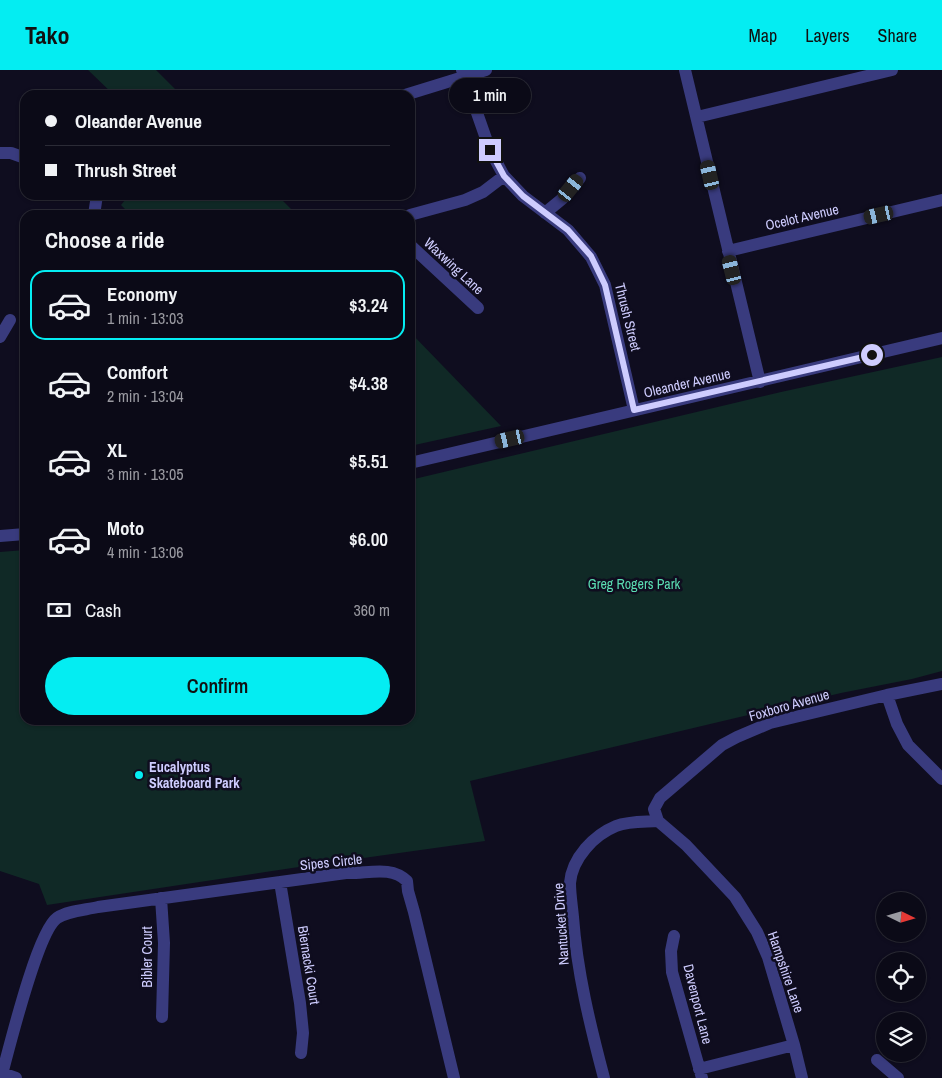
<!DOCTYPE html>
<meta charset="utf-8">
<style>
:root{--surface:#0b0a17;--page:#191824;--text:#f1f3f6;--muted:#9a9aa1;--line:#2b2b36;--accent:#04edf2}
body{margin:0;font-family:"Archivo Narrow",sans-serif;background:var(--page);color:var(--text);height:100vh;display:flex;flex-direction:column;font-size:19px;white-space:nowrap}
*{box-sizing:border-box;margin:0}
p{font-size:16px;color:var(--muted)}
.icon{flex:none;width:28px;height:28px;fill:none;stroke:currentColor;stroke-width:2;stroke-linecap:round;stroke-linejoin:round}
.map{position:relative;flex:1;overflow:hidden}
.drawer{position:absolute;left:20px;top:140px;width:395px;height:515px;display:flex;flex-direction:column;background:var(--surface);border-radius:15px;box-shadow:0 1px 4px #0004,0 0 0 1px var(--line)}
.drawer>*{flex:none}
.top-card{position:absolute;left:20px;top:20px;width:395px;height:110px;border-radius:15px;box-shadow:0 1px 4px #0004,0 0 0 1px var(--line);display:grid;align-content:center;height:110px;padding:0 25px;background:var(--surface)}
.needle{width:32px;rotate:95deg}
.controls{position:absolute;left:876px;top:822px;display:grid;gap:10px}
.controls a{display:grid;place-items:center;width:50px;height:50px;border-radius:50%;background:var(--surface);box-shadow:0 1px 4px #0004,0 0 0 1px var(--line);font-size:25px}
.end{position:absolute;width:22px;height:22px;margin:-11px;border:6px solid #ceccfe;background:#111;box-shadow:0 0 0 2px #111}
.from{border-radius:50%}
.bubble{position:absolute;height:35px;border-radius:18px;background:var(--surface);box-shadow:0 1px 4px #0004,0 0 0 1px var(--line);font-size:16px;font-weight:600;line-height:35px;text-align:center}
.car{position:absolute;width:15px;height:30px;margin:-15px -8px;border-radius:6px;box-shadow:0 0 4px 1px #0007;background:linear-gradient(#222 24%,#8ab4d8 0 40%,#222 0 76%,#8ab4d8 0 86%,#222 0)}
.top-card b{display:flex;align-items:center;gap:18px;height:48px;font-size:19px}
.top-card b+b{border-top:1px solid var(--line)}
.top-card i{width:12px;height:12px;background:var(--text)}
ul{padding:0;list-style:none}
li{display:flex;align-items:center;gap:15px;height:70px;margin:0 10px 8px;padding:0 15px;border:2px solid transparent;border-radius:15px}
li div{flex:1}
li b{display:block;font-size:19px}
li em{font-style:normal;font-weight:600}
li.active{border-color:var(--accent)}
li>.icon{width:45px;height:45px;stroke-width:1.5}
h2{padding:0 25px;font-size:22px;line-height:60px}
.pay{display:flex;align-items:center;gap:12px;height:55px;padding:0 25px;font-size:19px}
.pay p{margin-inline-start:auto}
.primary-button{display:flex;gap:10px;margin-top:auto;padding:10px 25px}
.primary-button a{flex:1;height:58px;border-radius:30px;background:var(--accent);color:#111;font-size:20px;font-weight:600;line-height:58px;text-align:center}
header{display:flex;align-items:center;gap:30px;box-sizing:border-box;height:70px;padding:0 25px;background:var(--accent);color:#111}
header strong{font-size:24px}
nav{display:flex;gap:28px;margin-inline-start:auto;font-size:18px}
.map>svg:first-child{display:block}
</style>
<header>
<strong>Tako</strong>
<nav><a>Map</a><a>Layers</a><a>Share</a></nav>
</header>
<div class="map">
<svg width="942" height="1008" viewBox="0 0 942 1008">
<rect width="100%" height="100%" fill="#0f0d1f"/>
<!-- green -->
<path fill="#102926" d="M 88,0 L 156,0 L 181,25 L 114,25 Z
M 129,125 L 277,125 L 297,145 L 131,145 L 121,135 Z
M 410,262 L 501,356 L 410,376 Z
M 942,287 L 942,601 L 912,609 L 841,623 L 470,711 L 485,771 L 292,798 L 47,835 L 39,814 L 0,801 L 0,482 L 25,480 L 25,650 L 410,650 L 410,410 L 781,322 Z"/>
<g fill="none" stroke-linecap="round" stroke-linejoin="round">
<!-- minor -->
<path stroke="#393b7e" stroke-width="12" d="M 462,0 L 490,80 L 504,106 L 523,126 L 568,160 L 591,187 L 605,215 L 634,340
M 685,0 L 760,312
M 405,25 L 486,0
M 697,47 L 892,0
M 0,83 L 11,83 L 25,88
M 545,143 L 562,129 L 580,108
M 94,145 L 97,125
M 410,145 L 465,130 L 483,122 L 504,106
M 410,175 L 478,238
M 728,181 L 942,130
M 0,267 L 10,250
M 410,393 L 942,268
M 0,466 L 25,464
M 887,625 L 897,654 L 908,675 L 942,709
M 658,751 L 654,739 L 660,728 L 722,675 L 737,667 L 770,653 L 887,625 L 942,614
M 658,751 L 686,775 L 735,827 L 757,862 L 768,887 L 794,975 L 802,1008
M 280,812 L 300,933 L 303,963 L 301,983
M 161,828 L 164,873 L 162,947
M 674,866 L 671,881 L 672,902 L 702,1008
M 877,990 L 898,1008
M 699,999 L 794,975
M 2,1003 L 16,1008
M 1,1008 C 9,979 37,862 57,848 C 67,841 85,840 98,837 L 346,803 C 367,804 391,795 407,811 L 408,821 L 414,842 L 454,1008
M 604,1008 C 590,955 577,902 573,847 C 572,836 570,824 570,813 C 572,788 594,765 616,756 C 629,751 644,752 658,751"/>
</g>
<g fill="none" stroke-linecap="round" stroke-linejoin="round">
<!-- route -->
<path stroke="#ceccfe" stroke-width="6" d="M 490,80 L 504,106 L 523,126 L 568,160 L 591,186 L 605,215 L 634,340 L 872,285"/>
</g>
<!-- markers -->
<circle fill="#04edf2" stroke="#0f0d1f" stroke-width="2" cx="139" cy="705" r="5"/>
<g text-anchor="middle" dominant-baseline="central" stroke-width="5" stroke-linejoin="round" paint-order="stroke">
<!-- street labels -->
<g font-size="14" fill="#ceccfe" stroke="#0f0d1f">
<text transform="translate(802 147) rotate(-13)">Ocelot Avenue</text>
<text transform="translate(454 196) rotate(43)">Waxwing Lane</text>
<text transform="translate(628 247) rotate(76)">Thrush Street</text>
<text transform="translate(687 313) rotate(-13)">Oleander Avenue</text>
<text transform="translate(789 635) rotate(-16)">Foxboro Avenue</text>
<text transform="translate(331 792) rotate(-6)">Sipes Circle</text>
<text transform="translate(561 854) rotate(-94)">Nantucket Drive</text>
<text transform="translate(147 887) rotate(-90)">Bibler Court</text>
<text transform="translate(309 895) rotate(81)">Biernacki Court</text>
<text transform="translate(786 902) rotate(71)">Hampshire Lane</text>
<text transform="translate(698 934) rotate(76)">Davenport Lane</text>
</g>
<!-- park labels -->
<g font-size="14" fill="#5adcb2" stroke="#0f0d1f">
<text x="634" y="514">Greg Rogers Park</text>
</g>
<!-- poi labels -->
<g font-size="14" font-weight="bold" fill="#ceccfe" stroke="#0f0d1f" text-anchor="start">
<text x="149" y="697">Eucalyptus<tspan x="149" dy="16">Skateboard Park</tspan></text>
</g>
</g>
</svg>
<div class="controls">
<a><svg class="needle" viewBox="-14 -14 28 28"><path d="M0-13l5 13h-10z" fill="#e53935"/><path d="M0 13l5-13h-10z" fill="#9a9aa1"/></svg></a>
<a><svg class="icon" aria-label="locate" viewBox="0 0 24 24"><circle cx="12" cy="12" r="6"/><path d="M12 2v4M12 18v4M2 12h4M18 12h4"/></svg></a>
<a><svg class="icon" aria-label="layers" viewBox="0 0 24 24"><path d="M12 4l9 5-9 5-9-5zM3 14l9 5 9-5"/></svg></a>
</div>
<i class="end from" style="left:872px;top:285px"></i>
<i class="end" style="left:490px;top:80px"></i>
<div class="bubble" style="left:449px;top:8px;width:82px">1 min</div>
<i class="car" style="left:710px;top:105px;rotate:347deg"></i>
<i class="car" style="left:571px;top:118px;rotate:39deg"></i>
<i class="car" style="left:879px;top:145px;rotate:257deg"></i>
<i class="car" style="left:732px;top:200px;rotate:346deg"></i>
<i class="car" style="left:510px;top:369px;rotate:257deg"></i>
<div class="top-card">
<b><i class="from"></i>Oleander Avenue</b>
<b><i></i>Thrush Street</b>
</div>
<section class="drawer">
<h2>Choose a ride</h2>
<ul>
<li class="active"><svg class="icon" aria-label="car" viewBox="0 0 24 24"><path d="M5 17H2v-5l4-1 3-4h7l3 4 3 1v5h-3M9 17h6M6 11h13"/><circle cx="7" cy="17" r="2"/><circle cx="17" cy="17" r="2"/></svg><div><b>Economy</b><p>1 min · 13:03</p></div><em>$3.24</em></li>
<li><svg class="icon" aria-label="car" viewBox="0 0 24 24"><path d="M5 17H2v-5l4-1 3-4h7l3 4 3 1v5h-3M9 17h6M6 11h13"/><circle cx="7" cy="17" r="2"/><circle cx="17" cy="17" r="2"/></svg><div><b>Comfort</b><p>2 min · 13:04</p></div><em>$4.38</em></li>
<li><svg class="icon" aria-label="car" viewBox="0 0 24 24"><path d="M5 17H2v-5l4-1 3-4h7l3 4 3 1v5h-3M9 17h6M6 11h13"/><circle cx="7" cy="17" r="2"/><circle cx="17" cy="17" r="2"/></svg><div><b>XL</b><p>3 min · 13:05</p></div><em>$5.51</em></li>
<li><svg class="icon" aria-label="car" viewBox="0 0 24 24"><path d="M5 17H2v-5l4-1 3-4h7l3 4 3 1v5h-3M9 17h6M6 11h13"/><circle cx="7" cy="17" r="2"/><circle cx="17" cy="17" r="2"/></svg><div><b>Moto</b><p>4 min · 13:06</p></div><em>$6.00</em></li>
</ul>
<div class="pay"><svg class="icon" aria-label="cash" viewBox="0 0 24 24"><path d="M3 7h18v10H3z"/><circle cx="12" cy="12" r="2"/></svg>Cash<p>360 m</p></div>
<div class="primary-button"><a>Confirm</a></div>
</section>
</div>
